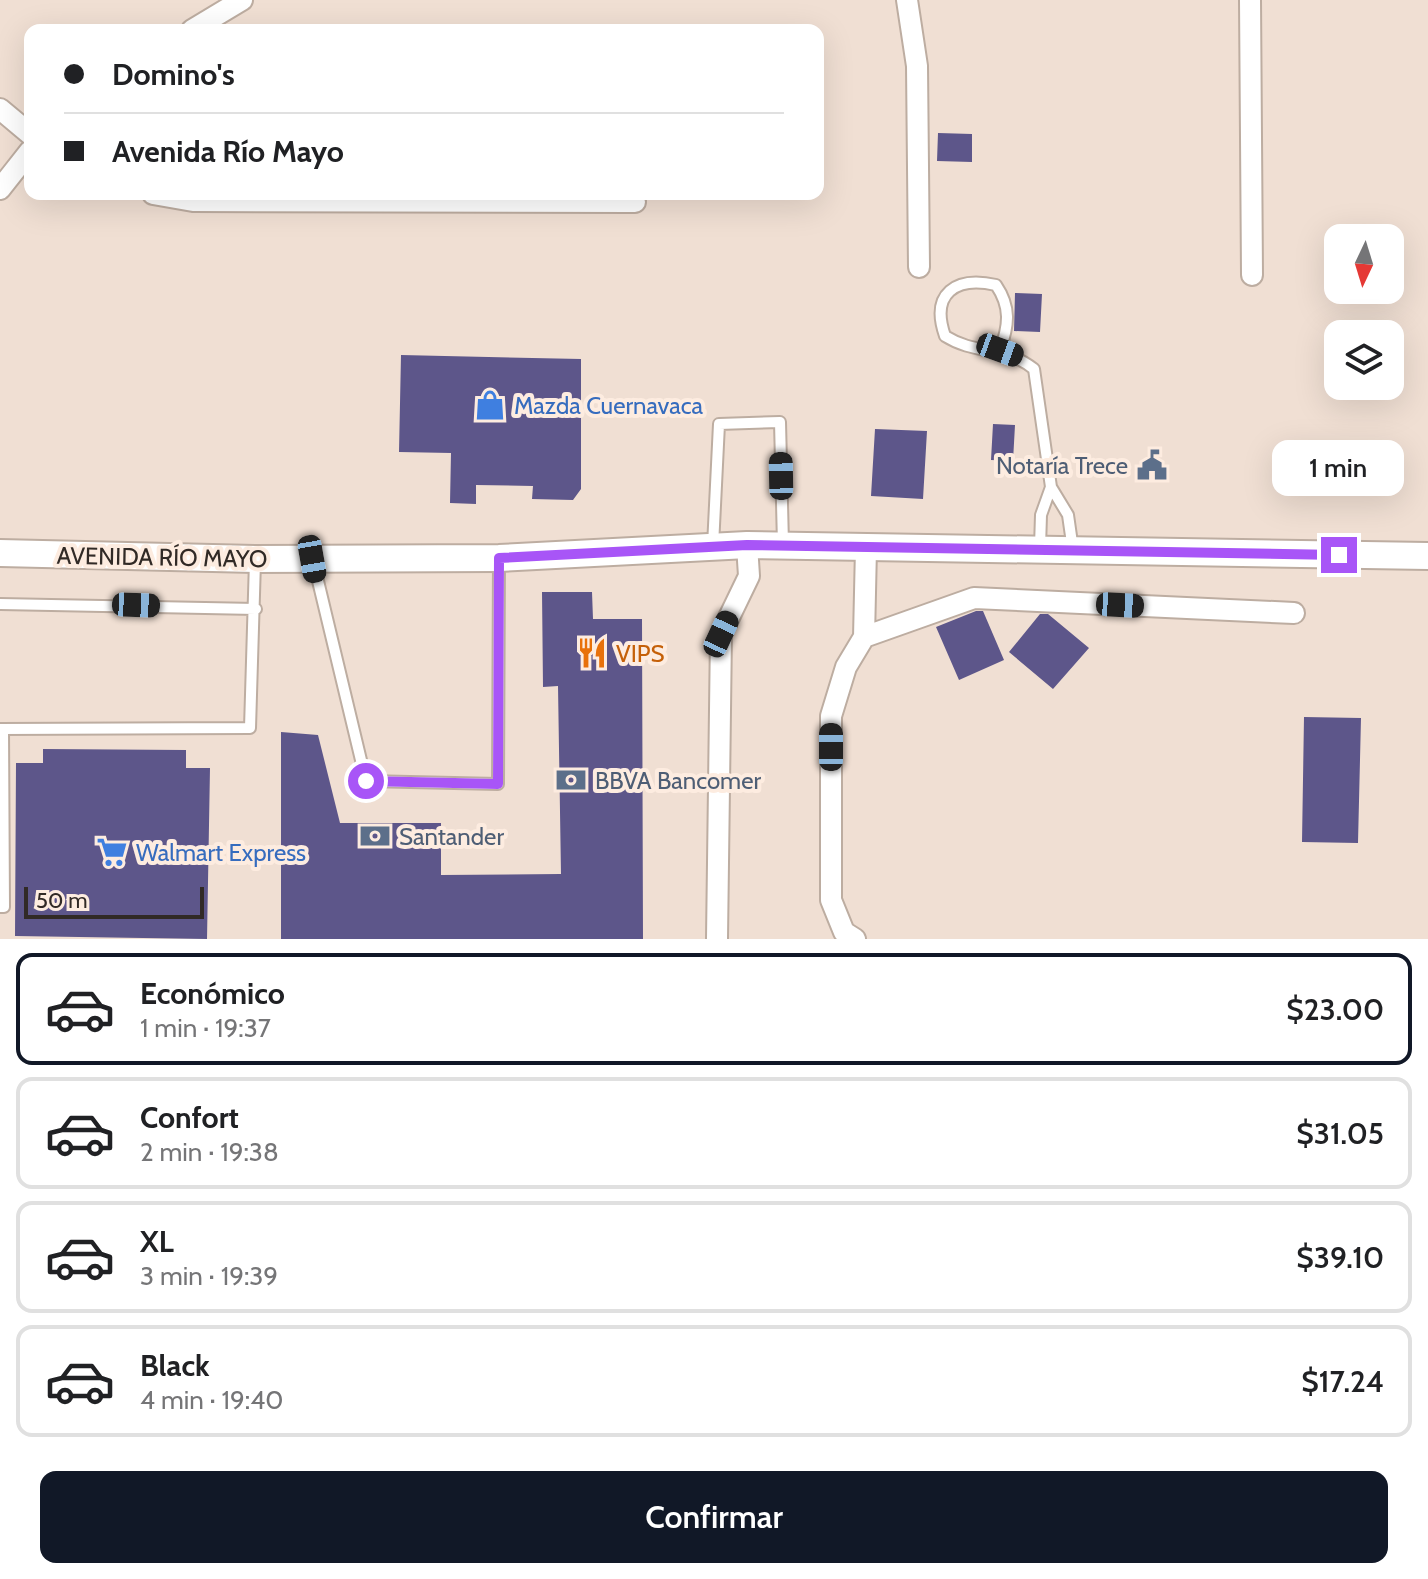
<!DOCTYPE html>
<html lang="es">
<meta charset="utf-8">
<style>
:root{--surface:#fff;--page:#f2f2f2;--text:#202124;--muted:#757577;--line:#e0e0e0;--accent:#111827}
body{margin:0;font-family:Cabin,sans-serif;background:var(--page);color:var(--text);height:100vh;display:flex;flex-direction:column;font-size:30px;white-space:nowrap}
*{box-sizing:border-box;margin:0}
p{font-size:26px;color:var(--muted)}
.icon{flex:none;width:44px;height:44px;fill:none;stroke:currentColor;stroke-width:2;stroke-linecap:round;stroke-linejoin:round}
.map{position:relative;height:939px;overflow:hidden}
.sheet{display:flex;flex-direction:column;background:var(--surface);flex:1}
.sheet>*{flex:none}
.banner{position:absolute;left:24px;top:24px;width:800px;height:176px;border-radius:16px;box-shadow:0 8px 32px #0002;display:grid;align-content:center;height:176px;padding:0 40px;background:var(--surface)}
.needle{width:52px;rotate:184deg}
.buttons{position:absolute;left:1324px;top:224px;display:grid;gap:16px}
.buttons a{display:grid;place-items:center;width:80px;height:80px;border-radius:16px;background:var(--surface);box-shadow:0 8px 32px #0002;font-size:40px}
.scale{position:absolute;left:24px;bottom:20px;width:180px;box-sizing:border-box;padding-left:8px;border:4px solid #312a26;border-top:0;font-size:22px;line-height:28px;white-space:nowrap;color:#312a26;-webkit-text-stroke:6px #fdece0;paint-order:stroke}
.end{position:absolute;width:36px;height:36px;margin:-18px;border:10px solid #a855f7;background:#fff;box-shadow:0 0 0 4px #fff}
.from{border-radius:50%}
.bubble{position:absolute;height:56px;border-radius:16px;background:var(--surface);box-shadow:0 8px 32px #0002;font-size:26px;font-weight:600;line-height:56px;text-align:center}
.car{position:absolute;width:24px;height:48px;margin:-24px -12px;border-radius:10px;box-shadow:0 0 6px 2px #0007;background:linear-gradient(#222 24%,#8ab4d8 0 40%,#222 0 76%,#8ab4d8 0 86%,#222 0)}
.banner b{display:flex;align-items:center;gap:28px;height:76px;font-size:30px}
.banner b+b{border-top:2px solid var(--line)}
.banner i{width:20px;height:20px;background:var(--text)}
ul{padding:14px 0 0;list-style:none}
li{display:flex;align-items:center;gap:24px;height:112px;margin:0 16px 12px;padding:0 24px;border:4px solid var(--line);border-radius:16px}
li div{flex:1}
li b{display:block;font-size:30px}
li em{font-style:normal;font-weight:600}
li.current{border-color:var(--accent)}
li>.icon{width:72px;height:72px;stroke-width:1.5}
.primary-button{display:flex;gap:16px;margin-top:auto;padding:16px 40px}
.primary-button a{flex:1;height:92px;border-radius:16px;background:var(--accent);color:#fff;font-size:32px;font-weight:600;line-height:92px;text-align:center}
.map>svg:first-child{display:block}
</style>
<div class="map">
<svg width="1428" height="939" viewBox="0 0 1428 939">
<rect width="100%" height="100%" fill="#f0dfd3"/>
<!-- building -->
<path fill="#5d568a" d="M 938,133 L 972,134 L 972,162 L 937,161 Z
M 1015,293 L 1042,294 L 1040,332 L 1014,331 Z
M 401,355 L 581,359 L 581,489 L 573,500 L 532,499 L 533,486 L 476,485 L 476,504 L 450,503 L 451,453 L 399,452 Z
M 993,424 L 1015,425 L 1013,461 L 991,460 Z
M 875,429 L 927,431 L 923,499 L 871,496 Z
M 542,592 L 592,592 L 593,619 L 642,619 L 643,939 L 281,939 L 281,732 L 318,735 L 340,823 L 441,823 L 441,875 L 561,874 L 558,686 L 543,687 Z
M 976,611 L 983,611 L 1004,660 L 959,680 L 936,627 Z
M 1040,614 L 1048,614 L 1089,648 L 1053,689 L 1009,652 Z
M 1304,717 L 1361,718 L 1358,843 L 1302,842 Z
M 43,749 L 186,750 L 186,768 L 210,768 L 207,939 L 15,936 L 16,763 L 43,763 Z"/>
<g fill="none" stroke-linecap="round" stroke-linejoin="round">
<!-- service casing -->
<g stroke="#bdada1" stroke-width="14">
<path id="service" d="M 1000,350 C 1009,325 1011,307 996,285 C 956,276 930,293 945,336 C 977,356 1002,344 1034,369 L 1051,487 L 1068,515 L 1073,550
M 713,546 L 719,424 L 780,422 L 783,544
M 1040,547 L 1041,515 L 1051,487
M 313,560 L 366,781 L 498,784 L 499,560
M 0,604 L 256,609
M 0,729 L 250,728 L 255,561
M 0,907 L 4,907 L 3,729"/>
</g>
<!-- minor casing -->
<g stroke="#bdada1" stroke-width="24">
<path id="minor" d="M 907,0 L 917,66 L 919,267
M 1250,0 L 1252,275
M 192,30 L 242,0
M 0,109 L 30,134
M 0,189 L 30,151
M 153,194 L 193,201 L 635,202
M 864,637 L 974,598 L 1294,613
M 717,939 L 721,634 L 749,576 L 747,545
M 855,939 L 844,932 L 831,900 L 831,716 L 846,667 L 864,637 L 866,548"/>
</g>
<!-- tertiary casing -->
<g stroke="#bdada1" stroke-width="30">
<path id="tertiary" d="M 0,553 L 255,559 L 499,558 L 747,545 L 1428,556"/>
</g>
<!-- service -->
<use href="#service" stroke="#fff" stroke-width="10"/>
<!-- minor -->
<use href="#minor" stroke="#fff" stroke-width="20"/>
<!-- tertiary -->
<use href="#tertiary" stroke="#fff" stroke-width="26"/>
</g>
<g fill="none" stroke-linecap="round" stroke-linejoin="round">
<!-- route -->
<path stroke="#a855f7" stroke-width="10" d="M 366,781 L 498,784 L 499,558 L 747,545 L 1339,555"/>
</g>
<!-- icons -->
<defs>
<g id="shop-bare" transform="scale(2.4)"><path d="M-5-2.5h2.3a2.7 3.5 0 0 1 5.4 0H5L5.5 6h-11ZM-1.5-2.5h3a1.5 2.3 0 0 0-3 0Z" fill="#3f7fe0" stroke="#fdece0" stroke-width="2.5" paint-order="stroke"/></g>
<g id="civic-bare" transform="scale(2.4)"><path d="M-.6-6.5H3V-4.5H.6V-3L4-1V1h2V6H-6V1h2V-1L-.6-3ZM-1.2 2.5V6h2.4V2.5Z" fill="#5c6f8a" stroke="#fdece0" stroke-width="2.5" paint-order="stroke"/></g>
<g id="restaurant-bare" transform="scale(2.4)"><path d="M-5-6h1v4h1v-4h1v4h1v-4h1v5L-1.5 .5V6h-2V.5L-5-1ZM5-6V6H3V1.5H1.5Q1.5-4 5-6Z" fill="#e8710a" stroke="#fdece0" stroke-width="2.5" paint-order="stroke"/></g>
<g id="bank-bare" transform="scale(2.4)"><path d="M-6-4H6V4H-6ZM0-2.3a2.3 2.3 0 1 0 0 4.6a2.3 2.3 0 1 0 0-4.6Z" fill="#5c6f8a" stroke="#fdece0" stroke-width="2.5" paint-order="stroke"/></g>
<g id="supermarket-bare" transform="scale(2.4)"><path d="M-6-5.5h2.5l.6 2H6L4.5 2H-2.5L-4.4-4H-6ZM-1.5 3.2a1.3 1.3 0 1 0 .1 0ZM3 3.2a1.3 1.3 0 1 0 .1 0Z" fill="#3f7fe0" stroke="#fdece0" stroke-width="2.5" paint-order="stroke"/></g>
</defs>
<g fill-rule="evenodd">
<use href="#shop-bare" x="490" y="405"/>
<use href="#civic-bare" x="1152" y="465"/>
<use href="#restaurant-bare" x="592" y="653"/>
<use href="#bank-bare" x="571" y="780"/>
<use href="#bank-bare" x="375" y="836"/>
<use href="#supermarket-bare" x="112" y="852"/>
</g>
<g text-anchor="middle" dominant-baseline="central" stroke-width="8" stroke-linejoin="round" paint-order="stroke">
<!-- shop labels -->
<g font-size="24" fill="#366cbe" stroke="#fdece0" text-anchor="start">
<text x="514" y="405">Mazda Cuernavaca</text>
<text x="136" y="852">Walmart Express</text>
</g>
<!-- service labels -->
<g font-size="24" fill="#4e5e75" stroke="#fdece0" text-anchor="start">
<text x="1128" y="465" text-anchor="end">Notaría Trece</text>
<text x="595" y="780">BBVA Bancomer</text>
<text x="399" y="836">Santander</text>
</g>
<!-- street labels -->
<g font-size="24" fill="#312a26" stroke="#fdece0">
<text transform="translate(162 557) rotate(1)">AVENIDA RÍO MAYO</text>
</g>
<!-- food labels -->
<g font-size="24" fill="#c56008" stroke="#fdece0" text-anchor="start">
<text x="616" y="653">VIPS</text>
</g>
</g>
</svg>
<div class="buttons">
<a><svg class="needle" viewBox="-14 -14 28 28"><path d="M0-13l5 13h-10z" fill="#e53935"/><path d="M0 13l5-13h-10z" fill="#757577"/></svg></a>
<a><svg class="icon" aria-label="layers" viewBox="0 0 24 24"><path d="M12 4l9 5-9 5-9-5zM3 14l9 5 9-5"/></svg></a>
</div>
<div class="scale">50 m</div>
<i class="end from" style="left:366px;top:781px"></i>
<i class="end" style="left:1339px;top:555px"></i>
<div class="bubble" style="left:1272px;top:440px;width:132px">1 min</div>
<i class="car" style="left:1000px;top:350px;rotate:110deg"></i>
<i class="car" style="left:781px;top:476px;rotate:359deg"></i>
<i class="car" style="left:312px;top:559px;rotate:170deg"></i>
<i class="car" style="left:136px;top:605px;rotate:92deg"></i>
<i class="car" style="left:1120px;top:605px;rotate:93deg"></i>
<i class="car" style="left:721px;top:634px;rotate:25deg"></i>
<i class="car" style="left:831px;top:747px;rotate:0deg"></i>
<div class="banner">
<b><i class="from"></i>Domino's</b>
<b><i></i>Avenida Río Mayo</b>
</div>
</div>
<section class="sheet">
<ul>
<li class="current"><svg class="icon" aria-label="car" viewBox="0 0 24 24"><path d="M5 17H2v-5l4-1 3-4h7l3 4 3 1v5h-3M9 17h6M6 11h13"/><circle cx="7" cy="17" r="2"/><circle cx="17" cy="17" r="2"/></svg><div><b>Económico</b><p>1 min · 19:37</p></div><em>$23.00</em></li>
<li><svg class="icon" aria-label="car" viewBox="0 0 24 24"><path d="M5 17H2v-5l4-1 3-4h7l3 4 3 1v5h-3M9 17h6M6 11h13"/><circle cx="7" cy="17" r="2"/><circle cx="17" cy="17" r="2"/></svg><div><b>Confort</b><p>2 min · 19:38</p></div><em>$31.05</em></li>
<li><svg class="icon" aria-label="car" viewBox="0 0 24 24"><path d="M5 17H2v-5l4-1 3-4h7l3 4 3 1v5h-3M9 17h6M6 11h13"/><circle cx="7" cy="17" r="2"/><circle cx="17" cy="17" r="2"/></svg><div><b>XL</b><p>3 min · 19:39</p></div><em>$39.10</em></li>
<li><svg class="icon" aria-label="car" viewBox="0 0 24 24"><path d="M5 17H2v-5l4-1 3-4h7l3 4 3 1v5h-3M9 17h6M6 11h13"/><circle cx="7" cy="17" r="2"/><circle cx="17" cy="17" r="2"/></svg><div><b>Black</b><p>4 min · 19:40</p></div><em>$17.24</em></li>
</ul>
<div class="primary-button"><a>Confirmar</a></div>
</section>
